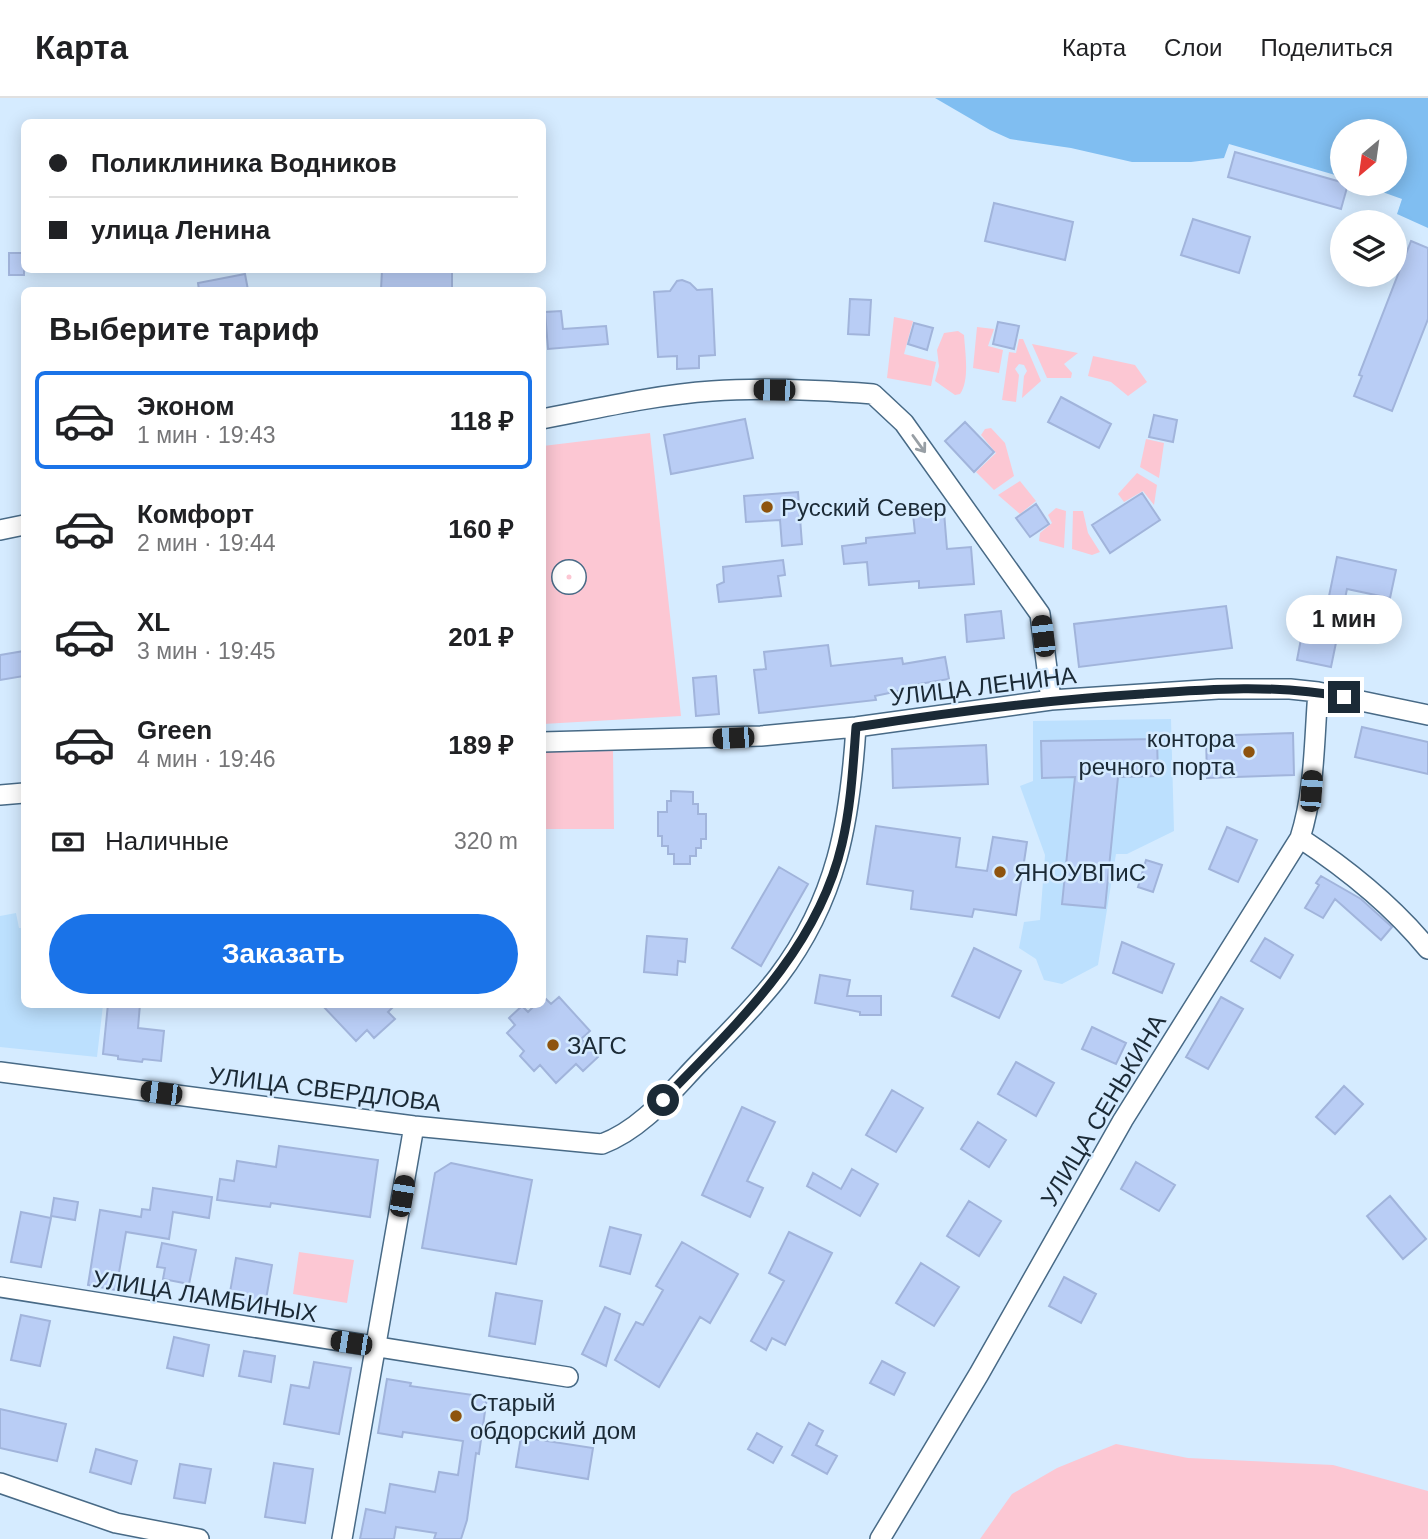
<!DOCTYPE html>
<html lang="ru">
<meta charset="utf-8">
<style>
:root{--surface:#fff;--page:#f2f2f2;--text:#202124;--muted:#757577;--line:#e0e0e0;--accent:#1a73e8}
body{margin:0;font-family:Arial,sans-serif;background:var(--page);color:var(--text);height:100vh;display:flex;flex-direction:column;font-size:26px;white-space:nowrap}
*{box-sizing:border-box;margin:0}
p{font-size:23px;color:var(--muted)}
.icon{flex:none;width:38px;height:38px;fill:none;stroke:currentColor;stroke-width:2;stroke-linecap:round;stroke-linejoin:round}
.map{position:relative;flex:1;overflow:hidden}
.side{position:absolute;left:21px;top:189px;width:525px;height:721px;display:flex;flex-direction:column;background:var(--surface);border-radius:10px;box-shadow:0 4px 18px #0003}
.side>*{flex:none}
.top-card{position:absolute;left:21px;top:21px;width:525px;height:154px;border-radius:10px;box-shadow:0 4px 18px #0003;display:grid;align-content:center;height:154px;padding:0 28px;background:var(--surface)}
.needle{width:46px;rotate:209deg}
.tools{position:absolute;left:1330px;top:21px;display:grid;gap:14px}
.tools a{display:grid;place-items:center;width:77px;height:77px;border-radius:50%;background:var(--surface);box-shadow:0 4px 18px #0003;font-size:35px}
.end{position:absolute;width:32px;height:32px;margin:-16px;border:9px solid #1b2a36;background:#fff;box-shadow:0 0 0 4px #fff}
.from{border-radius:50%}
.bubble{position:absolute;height:49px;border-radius:24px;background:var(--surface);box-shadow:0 4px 18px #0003;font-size:23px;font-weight:700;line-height:49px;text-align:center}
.car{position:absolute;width:21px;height:42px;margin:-21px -10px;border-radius:9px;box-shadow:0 0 5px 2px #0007;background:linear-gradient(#222 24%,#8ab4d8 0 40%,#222 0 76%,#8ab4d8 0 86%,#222 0)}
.top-card b{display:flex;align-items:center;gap:24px;height:66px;font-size:26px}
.top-card b+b{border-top:2px solid var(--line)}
.top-card i{width:18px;height:18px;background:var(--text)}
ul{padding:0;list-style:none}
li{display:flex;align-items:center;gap:21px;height:98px;margin:0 14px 10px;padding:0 14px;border:4px solid transparent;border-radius:10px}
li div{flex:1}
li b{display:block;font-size:26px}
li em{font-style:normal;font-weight:700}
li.active{border-color:var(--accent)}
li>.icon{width:63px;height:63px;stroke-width:1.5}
h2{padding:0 28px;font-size:32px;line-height:84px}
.pay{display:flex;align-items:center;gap:18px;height:77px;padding:0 28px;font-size:26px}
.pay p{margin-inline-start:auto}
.button{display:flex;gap:14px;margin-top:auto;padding:14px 28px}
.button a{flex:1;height:80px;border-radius:42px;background:var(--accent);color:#fff;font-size:28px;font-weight:700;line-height:80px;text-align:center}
header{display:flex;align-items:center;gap:42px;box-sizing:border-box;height:98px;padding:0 35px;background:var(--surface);border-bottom:2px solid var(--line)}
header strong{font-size:33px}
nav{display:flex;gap:38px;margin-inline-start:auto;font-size:24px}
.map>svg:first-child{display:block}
</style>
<header>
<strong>Карта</strong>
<nav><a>Карта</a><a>Слои</a><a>Поделиться</a></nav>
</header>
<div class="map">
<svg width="1428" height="1441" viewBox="0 0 1428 1441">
<rect width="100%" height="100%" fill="#d5ebff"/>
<!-- built -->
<path fill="#bce0fe" d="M 1171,621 L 1174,733 L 1127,756 L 1116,756 L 1098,867 L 1062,886 L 1044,882 L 1036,861 L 1019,850 L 1024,824 L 1040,822 L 1045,757 L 1020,688 L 1033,683 L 1033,623 Z
M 16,815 L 19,830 L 24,830 L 24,906 L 103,907 L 97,959 L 0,949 L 0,818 Z"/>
<!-- green -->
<path fill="#fcc7d3" d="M 894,219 L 913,223 L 904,256 L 936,264 L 931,288 L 887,280 Z
M 977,229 L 994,231 L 988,248 L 1003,252 L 999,275 L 973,270 Z
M 958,233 L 964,237 C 965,253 970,283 960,296 L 955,297 L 935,283 L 939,268 L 937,252 L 944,235 Z
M 1019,241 L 1023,241 L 1041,283 L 1022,300 L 1024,278 L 1027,273 L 1024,267 L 1019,266 L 1015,271 L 1019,277 L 1016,304 L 1002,302 L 1009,254 L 1016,255 Z
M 1032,246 L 1078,255 L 1064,266 L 1072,275 L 1071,280 L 1047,280 Z
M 1093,258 L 1135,267 L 1147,284 L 1128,298 L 1111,284 L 1088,278 Z
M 991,330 L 1005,345 L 1014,378 L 994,392 L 976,374 L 996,355 L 981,337 L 985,331 Z
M 650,335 L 681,618 L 543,626 L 543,348 Z
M 1146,341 L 1164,345 L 1159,380 L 1140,369 Z
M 1137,375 L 1157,387 L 1154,407 L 1143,393 L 1124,404 L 1118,396 Z
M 1020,383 L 1036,403 L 1020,416 L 998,397 Z
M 1056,410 L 1066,413 L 1064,450 L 1039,443 L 1040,435 L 1052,425 L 1048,417 Z
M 1073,413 L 1083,413 L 1088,435 L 1100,454 L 1092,457 L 1072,451 Z
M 613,653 L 614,731 L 543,731 L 543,654 Z
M 299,1154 L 354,1162 L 347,1205 L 293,1196 Z
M 1116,1346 L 1188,1360 L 1333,1367 L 1428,1393 L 1428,1441 L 980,1441 L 1012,1396 L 1057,1370 Z"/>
<!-- water -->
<path fill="#80bef1" d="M 935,0 L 1428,0 L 1428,130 L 1397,116 L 1402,101 L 1360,86 L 1395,86 L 1395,33 L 1342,33 L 1342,79 L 1229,46 L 1224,60 L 1191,64 L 1132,64 L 1071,50 L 1010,41 L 990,32 Z"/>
<!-- building -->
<path fill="#b9cdf5" stroke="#a1b4db" stroke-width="2" d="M 1235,54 L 1348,86 L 1341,111 L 1228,79 Z
M 994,105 L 1073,124 L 1065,162 L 985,143 Z
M 1193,121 L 1250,139 L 1239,175 L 1181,157 Z
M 1411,143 L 1428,150 L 1428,221 L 1392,313 L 1354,298 L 1362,278 L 1359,277 Z
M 9,155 L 24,155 L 24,177 L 9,177 Z
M 382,172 L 452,172 L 452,192 L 381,192 Z
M 245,176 L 248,192 L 199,192 L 198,185 Z
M 682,182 L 690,185 L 697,192 L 712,191 L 715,257 L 699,258 L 699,270 L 677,271 L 677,258 L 658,259 L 654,194 L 670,193 L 677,183 Z
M 850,201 L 871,202 L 869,237 L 848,236 Z
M 561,213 L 563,231 L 606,228 L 608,246 L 548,251 L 545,214 Z
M 998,224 L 1019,228 L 1014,251 L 993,246 Z
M 914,225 L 933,230 L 927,252 L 908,246 Z
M 1061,299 L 1111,326 L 1099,350 L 1048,324 Z
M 1154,317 L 1177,322 L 1173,344 L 1149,339 Z
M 745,321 L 753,360 L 671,376 L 664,337 Z
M 965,324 L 994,354 L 974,374 L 945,343 Z
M 798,394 L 802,446 L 782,448 L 780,422 L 746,424 L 744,398 Z
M 1142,395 L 1160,422 L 1110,455 L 1092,427 Z
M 1036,406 L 1049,426 L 1030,439 L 1016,420 Z
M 944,414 L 947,451 L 971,449 L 974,486 L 919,490 L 919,483 L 869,487 L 867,464 L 844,466 L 842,448 L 866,445 L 866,440 L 915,435 L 913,416 Z
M 1337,459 L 1396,472 L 1390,500 L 1347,491 L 1331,569 L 1297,562 L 1308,504 L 1327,508 Z
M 783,462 L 785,477 L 778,478 L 781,498 L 719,504 L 717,487 L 724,484 L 723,469 Z
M 1226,508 L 1232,550 L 1079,569 L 1074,526 Z
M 1001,513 L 1004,540 L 967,544 L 965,517 Z
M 828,547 L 831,568 L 902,560 L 903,566 L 945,559 L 949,581 L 907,588 L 908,591 L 875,598 L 876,602 L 759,615 L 754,572 L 766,571 L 764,554 Z
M 24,553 L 24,578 L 0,582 L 0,557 Z
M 716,578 L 719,616 L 696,618 L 693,580 Z
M 1362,629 L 1428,644 L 1428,676 L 1355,659 Z
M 1293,635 L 1294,677 L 1207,680 L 1206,638 Z
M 1157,641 L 1158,678 L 1118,679 L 1105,810 L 1062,806 L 1075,679 L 1042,680 L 1041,643 Z
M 986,647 L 988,686 L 893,690 L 892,651 Z
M 671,693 L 693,694 L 693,706 L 698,706 L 698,716 L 706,716 L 706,741 L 701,741 L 701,750 L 696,750 L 696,758 L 690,758 L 690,766 L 674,766 L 674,756 L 668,756 L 668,748 L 662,748 L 662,738 L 658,738 L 658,714 L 667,714 L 667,703 L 671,703 Z
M 876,728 L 960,740 L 956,769 L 987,773 L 993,739 L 1027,744 L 1016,817 L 974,811 L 972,819 L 911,811 L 913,793 L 867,786 Z
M 1227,729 L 1257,742 L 1238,784 L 1209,771 Z
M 1146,762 L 1162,767 L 1153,794 L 1138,789 Z
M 779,769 L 808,786 L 761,868 L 732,850 Z
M 1321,778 L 1361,801 L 1392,829 L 1381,842 L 1335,801 L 1323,820 L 1305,810 L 1319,787 L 1316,785 Z
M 647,838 L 687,841 L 685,864 L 678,863 L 677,877 L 644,874 Z
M 1265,840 L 1293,857 L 1280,880 L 1251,863 Z
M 1122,844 L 1174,866 L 1162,895 L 1113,875 Z
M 974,850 L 1021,873 L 999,920 L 952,898 Z
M 820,877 L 850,882 L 847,898 L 881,898 L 881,917 L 860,917 L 860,914 L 815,905 Z
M 544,899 L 551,906 L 559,899 L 590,933 L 581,941 L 598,959 L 583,973 L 576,966 L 556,985 L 540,967 L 534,973 L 520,958 L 524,953 L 507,935 L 515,927 L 509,920 L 522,908 L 528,914 L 536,906 L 542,906 Z
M 1221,899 L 1243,911 L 1208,971 L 1186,959 Z
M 108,906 L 140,906 L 138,930 L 164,933 L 161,963 L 143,961 L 142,964 L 118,961 L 118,958 L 103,956 Z
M 321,906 L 396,906 L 388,914 L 395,921 L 374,940 L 367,932 L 356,943 Z
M 1092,929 L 1126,945 L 1116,966 L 1082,951 Z
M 1016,964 L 1054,985 L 1036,1018 L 998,996 Z
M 1344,988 L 1363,1006 L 1335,1036 L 1316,1019 Z
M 892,992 L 923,1010 L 896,1054 L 866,1037 Z
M 742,1009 L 775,1024 L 747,1083 L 763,1090 L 750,1119 L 702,1097 Z
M 978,1024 L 1006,1042 L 989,1069 L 961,1051 Z
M 279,1048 L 378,1062 L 370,1119 L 271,1105 L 270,1109 L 217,1102 L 220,1081 L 234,1083 L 237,1063 L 276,1069 Z
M 1136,1064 L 1175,1087 L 1159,1113 L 1121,1091 Z
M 451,1065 L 532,1082 L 516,1166 L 422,1150 L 435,1075 Z
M 852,1071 L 878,1086 L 860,1118 L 807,1088 L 813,1075 L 841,1091 Z
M 153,1090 L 212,1099 L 209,1120 L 173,1114 L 169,1141 L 126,1134 L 116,1192 L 88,1187 L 100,1112 L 141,1119 L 142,1111 L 150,1112 Z
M 1390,1098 L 1426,1141 L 1403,1161 L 1367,1118 Z
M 54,1100 L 78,1104 L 75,1122 L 51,1118 Z
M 969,1103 L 1001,1123 L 979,1158 L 947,1138 Z
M 21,1114 L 51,1120 L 41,1169 L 11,1164 Z
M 610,1129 L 641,1137 L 630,1176 L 600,1168 Z
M 789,1134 L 832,1155 L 785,1247 L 772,1240 L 766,1252 L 751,1243 L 784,1183 L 769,1175 Z
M 682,1144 L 738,1176 L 710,1225 L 700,1219 L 659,1289 L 615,1262 L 636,1224 L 643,1227 L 663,1192 L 656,1188 Z
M 162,1145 L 196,1152 L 189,1186 L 163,1181 L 165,1170 L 157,1169 Z
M 236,1160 L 272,1167 L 265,1207 L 229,1200 Z
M 921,1165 L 959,1189 L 934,1228 L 896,1205 Z
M 1064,1179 L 1096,1196 L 1081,1225 L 1049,1208 Z
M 496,1195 L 542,1203 L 535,1246 L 489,1238 Z
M 605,1209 L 620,1216 L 606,1268 L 582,1256 Z
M 21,1217 L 50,1223 L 40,1268 L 11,1262 Z
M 174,1239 L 209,1247 L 203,1278 L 167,1270 Z
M 244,1253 L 275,1258 L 271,1284 L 239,1278 Z
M 882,1263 L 905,1275 L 894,1297 L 870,1285 Z
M 314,1264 L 351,1270 L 339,1336 L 284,1326 L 291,1287 L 309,1290 Z
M 387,1281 L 411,1285 L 410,1288 L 487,1299 L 479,1356 L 476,1355 L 467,1422 L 461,1441 L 434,1441 L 436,1435 L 396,1429 L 394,1441 L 360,1441 L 366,1411 L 385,1415 L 390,1386 L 435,1394 L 439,1374 L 458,1377 L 463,1343 L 403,1334 L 402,1339 L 378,1335 Z
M 0,1311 L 66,1326 L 57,1363 L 0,1350 Z
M 809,1325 L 823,1333 L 816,1347 L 837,1358 L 827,1376 L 792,1357 Z
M 757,1335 L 782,1349 L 773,1365 L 748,1351 Z
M 521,1339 L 593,1350 L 588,1381 L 516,1369 Z
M 96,1351 L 137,1363 L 131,1386 L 90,1374 Z
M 274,1365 L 313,1371 L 305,1425 L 265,1419 Z
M 180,1366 L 211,1371 L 205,1405 L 174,1400 Z"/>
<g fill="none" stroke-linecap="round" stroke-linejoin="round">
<!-- street casing -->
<g stroke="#486a86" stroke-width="22">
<path id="street" d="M 542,321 C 599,310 655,297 712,293 C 766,289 820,292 873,296 L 904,325 L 1040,516 L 1051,602
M 0,432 L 24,427
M562 479a7 7 0 1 1 14 0a7 7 0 1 1-14 0Z
M 542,644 L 761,638 L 856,629 L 1051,602 L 1218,591 L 1290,591 L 1318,594 L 1428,617
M 0,697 L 24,695
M 1300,740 C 1347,771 1392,807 1428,851
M 0,974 L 414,1028 L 602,1046 C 642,1031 670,995 699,965 C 726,937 754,910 778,879 C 837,801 850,724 856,629
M 0,1189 L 568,1279
M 0,1385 L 116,1425 L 199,1441
M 342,1441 L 414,1028
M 880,1441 L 979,1276 L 1123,1022 L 1300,740 C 1315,693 1314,643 1318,594"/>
</g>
<!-- street -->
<use href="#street" stroke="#fff" stroke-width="19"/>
</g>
<!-- one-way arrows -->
<defs><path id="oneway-shaft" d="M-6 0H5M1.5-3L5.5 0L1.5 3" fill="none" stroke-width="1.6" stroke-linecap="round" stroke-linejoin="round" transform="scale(1.75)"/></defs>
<use stroke="#989fa5" href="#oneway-shaft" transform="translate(919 346) rotate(54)"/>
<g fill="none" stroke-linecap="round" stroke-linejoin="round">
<!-- route -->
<path stroke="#1b2a36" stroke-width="9" d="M 663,1002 C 736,926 817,853 842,746 C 851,708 853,668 856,629 C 951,614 1046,602 1142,596 C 1210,591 1276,586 1344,599"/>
</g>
<!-- markers -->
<g fill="#8e540e" stroke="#d5ebff" stroke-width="2.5">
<circle cx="767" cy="409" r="7"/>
<circle cx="1249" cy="654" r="7"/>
<circle cx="1000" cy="774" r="7"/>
<circle cx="553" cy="947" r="7"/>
<circle cx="456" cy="1318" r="7"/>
</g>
<g text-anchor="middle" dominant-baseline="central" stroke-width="5" stroke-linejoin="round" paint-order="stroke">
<!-- poi labels -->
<g font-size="24" fill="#1b2a36" stroke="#d5ebff" text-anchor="start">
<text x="781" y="409">Русский Север</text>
<text x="1235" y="640" text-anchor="end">контора<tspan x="1235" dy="28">речного порта</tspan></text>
<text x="1014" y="774">ЯНОУВПиС</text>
<text x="567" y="947">ЗАГС</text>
<text x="470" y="1304">Старый<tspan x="470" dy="28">обдорский дом</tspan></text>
</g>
<!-- street labels -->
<g font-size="24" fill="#1b2a36" stroke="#d5ebff">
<text transform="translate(983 588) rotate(-7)">УЛИЦА ЛЕНИНА</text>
<text transform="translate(325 991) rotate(7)">УЛИЦА СВЕРДЛОВА</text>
<text transform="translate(1103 1012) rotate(-59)">УЛИЦА СЕНЬКИНА</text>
<text transform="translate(205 1198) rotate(9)">УЛИЦА ЛАМБИНЫХ</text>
</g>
</g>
</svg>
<div class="tools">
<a><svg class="needle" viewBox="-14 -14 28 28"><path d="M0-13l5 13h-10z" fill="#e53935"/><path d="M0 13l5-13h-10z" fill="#757577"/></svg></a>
<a><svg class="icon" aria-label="layers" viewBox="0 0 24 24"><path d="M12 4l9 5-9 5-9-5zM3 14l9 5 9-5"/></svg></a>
</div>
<i class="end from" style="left:663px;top:1002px"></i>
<i class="end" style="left:1344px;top:599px"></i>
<div class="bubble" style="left:1286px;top:497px;width:116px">1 мин</div>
<i class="car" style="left:774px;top:292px;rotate:271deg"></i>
<i class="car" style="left:1043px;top:538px;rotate:353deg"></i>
<i class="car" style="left:733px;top:640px;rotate:267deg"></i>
<i class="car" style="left:1311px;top:693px;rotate:4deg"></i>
<i class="car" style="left:161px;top:995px;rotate:277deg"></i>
<i class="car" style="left:402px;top:1098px;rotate:10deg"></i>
<i class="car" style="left:351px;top:1245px;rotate:279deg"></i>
<div class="top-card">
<b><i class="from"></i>Поликлиника Водников</b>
<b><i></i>улица Ленина</b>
</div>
<section class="side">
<h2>Выберите тариф</h2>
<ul>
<li class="active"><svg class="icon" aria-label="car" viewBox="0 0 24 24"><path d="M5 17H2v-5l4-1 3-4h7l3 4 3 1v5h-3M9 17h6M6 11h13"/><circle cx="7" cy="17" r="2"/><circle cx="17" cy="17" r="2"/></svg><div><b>Эконом</b><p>1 мин · 19:43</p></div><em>118 ₽</em></li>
<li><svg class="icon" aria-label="car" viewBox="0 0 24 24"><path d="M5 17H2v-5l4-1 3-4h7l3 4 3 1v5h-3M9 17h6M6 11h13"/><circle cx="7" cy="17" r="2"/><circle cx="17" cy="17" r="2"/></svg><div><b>Комфорт</b><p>2 мин · 19:44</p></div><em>160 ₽</em></li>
<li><svg class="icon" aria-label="car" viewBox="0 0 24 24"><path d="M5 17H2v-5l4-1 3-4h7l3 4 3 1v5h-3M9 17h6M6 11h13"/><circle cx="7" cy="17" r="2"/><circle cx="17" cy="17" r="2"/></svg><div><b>XL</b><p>3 мин · 19:45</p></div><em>201 ₽</em></li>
<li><svg class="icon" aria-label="car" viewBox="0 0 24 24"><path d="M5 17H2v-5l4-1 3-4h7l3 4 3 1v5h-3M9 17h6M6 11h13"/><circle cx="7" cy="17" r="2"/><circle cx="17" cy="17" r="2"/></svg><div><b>Green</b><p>4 мин · 19:46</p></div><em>189 ₽</em></li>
</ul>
<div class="pay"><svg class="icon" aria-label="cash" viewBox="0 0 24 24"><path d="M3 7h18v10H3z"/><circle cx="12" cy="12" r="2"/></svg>Наличные<p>320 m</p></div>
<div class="button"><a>Заказать</a></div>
</section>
</div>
